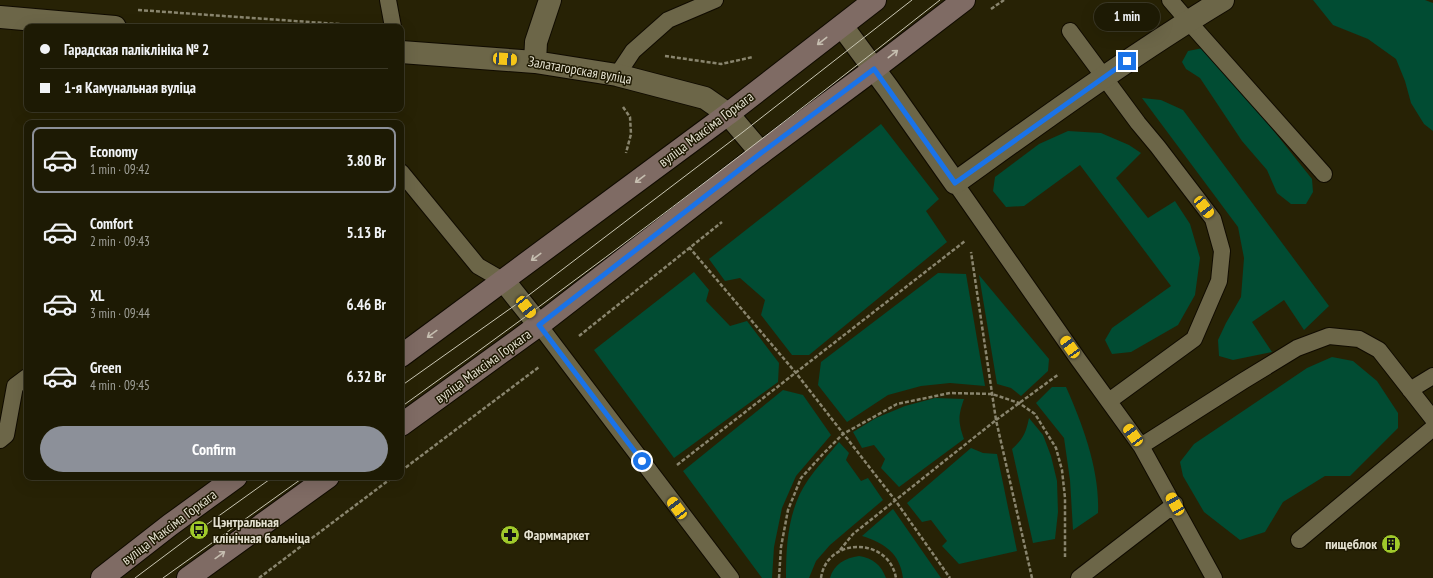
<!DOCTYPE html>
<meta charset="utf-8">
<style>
:root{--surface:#1d1a04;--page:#2a2713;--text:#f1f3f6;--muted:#a0a19a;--line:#3b3826;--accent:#8c9099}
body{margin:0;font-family:"PT Sans Narrow",sans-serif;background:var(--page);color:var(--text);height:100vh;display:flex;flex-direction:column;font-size:15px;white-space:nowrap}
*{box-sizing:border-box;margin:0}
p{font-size:13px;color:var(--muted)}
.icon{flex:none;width:22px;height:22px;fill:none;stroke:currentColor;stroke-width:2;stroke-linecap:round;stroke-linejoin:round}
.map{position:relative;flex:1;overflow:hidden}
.details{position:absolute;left:24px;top:120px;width:380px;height:360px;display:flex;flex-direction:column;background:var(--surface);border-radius:8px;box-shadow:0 4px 16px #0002,0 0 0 1px var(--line)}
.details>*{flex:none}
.banner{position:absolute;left:24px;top:24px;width:380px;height:88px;border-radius:8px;box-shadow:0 4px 16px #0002,0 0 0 1px var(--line);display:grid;align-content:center;height:88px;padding:0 16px;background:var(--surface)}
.end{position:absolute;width:18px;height:18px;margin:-9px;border:5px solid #1a73e8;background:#fff;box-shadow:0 0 0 2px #fff}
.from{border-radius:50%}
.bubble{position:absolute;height:28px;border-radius:14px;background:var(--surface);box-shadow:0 4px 16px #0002,0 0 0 1px var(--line);font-size:13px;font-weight:800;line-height:28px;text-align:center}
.car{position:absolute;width:12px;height:24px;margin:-12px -6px;border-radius:5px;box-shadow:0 0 3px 1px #0007;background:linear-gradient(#f5c518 24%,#345 0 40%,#f5c518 0 76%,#345 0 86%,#f5c518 0)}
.banner b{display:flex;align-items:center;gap:14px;height:38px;font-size:15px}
.banner b+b{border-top:1px solid var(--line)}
.banner i{width:10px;height:10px;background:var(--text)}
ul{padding:7px 0 0;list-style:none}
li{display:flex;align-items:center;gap:12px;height:66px;margin:0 8px 6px;padding:0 8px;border:2px solid transparent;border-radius:8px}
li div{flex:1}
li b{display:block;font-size:15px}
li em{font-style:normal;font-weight:800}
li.selected{border-color:var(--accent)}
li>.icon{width:36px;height:36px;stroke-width:1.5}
.cta{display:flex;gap:8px;margin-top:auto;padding:8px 16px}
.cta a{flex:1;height:46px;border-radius:24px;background:var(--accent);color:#fff;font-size:16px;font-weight:800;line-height:46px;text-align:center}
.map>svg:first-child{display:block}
</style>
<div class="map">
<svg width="1433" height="578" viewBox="0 0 1433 578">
<rect width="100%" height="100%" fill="#272205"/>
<!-- green -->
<path fill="#014c33" d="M 1313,0 L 1425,0 L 1433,3 L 1433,131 L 1424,124 L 1411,103 L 1405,81 L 1396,59 L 1368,39 L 1333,25 Z
M 1203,48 L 1214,56 L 1312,179 L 1313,192 L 1306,204 L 1291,204 L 1277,193 L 1267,170 L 1242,141 L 1200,78 L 1186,69 L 1182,62 L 1188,51 Z
M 1142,98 L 1161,100 L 1183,110 L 1329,306 L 1304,330 L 1284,300 L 1252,322 L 1272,352 L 1233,360 L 1219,356 L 1218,340 L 1226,323 L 1241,297 L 1244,258 L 1238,227 Z
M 881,124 L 939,199 L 926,211 L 947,242 L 809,355 L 792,355 L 761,315 L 765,300 L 740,278 L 725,281 L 709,259 Z
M 1068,131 L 1101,133 L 1129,145 L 1141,153 L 1116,178 L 1148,218 L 1175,201 L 1190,224 L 1200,258 L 1195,295 L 1178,325 L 1131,352 L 1112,354 L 1105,340 L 1112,328 L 1171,286 L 1080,165 L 1024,206 L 1006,207 L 993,191 L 995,177 L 1039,144 Z
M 694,272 L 709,290 L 706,301 L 730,326 L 747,321 L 779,363 L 778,382 L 674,458 L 594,350 Z
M 938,273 L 966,274 L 985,386 L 950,383 L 921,386 L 888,395 L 847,422 L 818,385 L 821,362 Z
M 979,275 L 1049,359 L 1048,371 L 1021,396 L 1011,388 L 997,384 Z
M 1332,357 L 1353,361 L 1377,381 L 1398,413 L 1398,428 L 1350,476 L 1325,476 L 1283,502 L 1265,532 L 1240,540 L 1204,512 L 1183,476 L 1180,462 L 1194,444 L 1307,368 Z
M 1052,387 L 1066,387 C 1083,425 1100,471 1098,513 L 1073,530 L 1070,480 L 1064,438 L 1036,403 Z
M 783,390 L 803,395 L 831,435 L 796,476 L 782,508 L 774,547 L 772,578 L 762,578 L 683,471 Z
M 935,398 L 964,399 C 958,416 958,422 964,439 L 899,487 L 881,468 L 885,459 L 874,445 L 862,448 L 853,432 L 876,418 L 905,406 Z
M 1029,418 L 1043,435 L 1051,456 L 1057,481 L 1058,512 L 1055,539 L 1033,543 L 1012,449 C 1023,439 1026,433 1029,418 Z
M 839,442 L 849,453 L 846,460 L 861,481 L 868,478 L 883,500 L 830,545 L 816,561 L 809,578 L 786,578 C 786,544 788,509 808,480 C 817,467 829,454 839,442 Z
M 971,448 L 983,453 L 997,454 L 1017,551 L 959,564 L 942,546 L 947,541 L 931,520 L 922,522 L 907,503 Z
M 893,509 L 941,578 L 903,578 C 900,553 884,543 862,536 Z
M 859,556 C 873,558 881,565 886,578 L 830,578 C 834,564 845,558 859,556 Z"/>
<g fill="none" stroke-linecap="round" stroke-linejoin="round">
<!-- lane casing -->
<g stroke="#100b00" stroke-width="18">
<path id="lane" d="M 388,0 L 393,27
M 1170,0 L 1188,21 L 1324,174
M 1070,31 L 1138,123 L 1158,147 L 1213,219 L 1222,251 L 1219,281 L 1194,339 L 1109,401
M 617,75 L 633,51 L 668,20 L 715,0
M 401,172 L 478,266 L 504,281
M 955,183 L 1078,359 L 1141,446 L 1214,578
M 539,325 L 731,578
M 1410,390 L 1433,376
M 0,440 L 6,435 L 15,386 L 27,377
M 1141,446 L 1243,381 L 1297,348 L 1329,336 L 1359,339 L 1379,350 L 1433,419
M 1299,540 L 1433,428
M 1079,578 L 1175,504"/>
</g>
<!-- street casing -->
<g stroke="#100b00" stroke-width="24">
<path id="street" d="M 0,17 L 115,27
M 842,26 L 888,88 L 955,183 C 1043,120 1130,56 1223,0
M 401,52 L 535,62 L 617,75 L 705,98 L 728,114 L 761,153
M 535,62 L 536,42 L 550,0
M 504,281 L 539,325"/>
</g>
<!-- secondary casing -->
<g stroke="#100b00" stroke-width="24">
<path id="secondary" d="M 401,356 L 728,114 L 875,0
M 401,425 L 539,325 L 761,153 L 874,69 L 964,0
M 102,578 L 170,525 L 236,477
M 188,578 L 328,477"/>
</g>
<!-- path -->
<path stroke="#89856e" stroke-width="2.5" stroke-dasharray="4 2" stroke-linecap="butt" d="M 991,9 L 1004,0
M 138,10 L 367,26
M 665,56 L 721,64 L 753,57
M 623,107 L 630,117 L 631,134 L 626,153
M 689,247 L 796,373 L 895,500 L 950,578
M 579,336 L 722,222
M 677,465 L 965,241
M 401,471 L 539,367
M 840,550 L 853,534 L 996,420 L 971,252
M 259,578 L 393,477
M 779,578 L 781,547 L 788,510 L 801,478 L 822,455 L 843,434 L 897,404 L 950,393 L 992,394 L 1019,403 L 1035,414 L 1056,448 L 1062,470 L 1065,498 L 1065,557
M 821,578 C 827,536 889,537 896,578
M 1032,578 L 996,420 L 1059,374"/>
<!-- lane -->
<use href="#lane" stroke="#6c6648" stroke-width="16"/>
<!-- street -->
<use href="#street" stroke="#6c6648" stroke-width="22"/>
<!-- secondary -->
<use href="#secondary" stroke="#7f6b64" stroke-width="22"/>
<!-- tram -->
<path stroke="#cac7b4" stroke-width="1" d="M 401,386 L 521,301 L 743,132 L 912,0
M 401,407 C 584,276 763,140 940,0
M 135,578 L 199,530 L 273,477
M 163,578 L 304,477"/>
</g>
<!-- one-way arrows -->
<defs><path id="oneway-shaft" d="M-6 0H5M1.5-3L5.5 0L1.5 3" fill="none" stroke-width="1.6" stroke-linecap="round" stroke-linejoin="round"/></defs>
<g stroke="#c6beb0">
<use href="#oneway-shaft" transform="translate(822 41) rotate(142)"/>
<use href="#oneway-shaft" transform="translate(893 54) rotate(-38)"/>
<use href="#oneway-shaft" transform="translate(640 179) rotate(143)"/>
<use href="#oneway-shaft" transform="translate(536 257) rotate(143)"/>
<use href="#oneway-shaft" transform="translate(432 334) rotate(144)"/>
<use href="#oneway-shaft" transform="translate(220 555) rotate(-36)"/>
</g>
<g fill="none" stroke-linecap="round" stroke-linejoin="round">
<!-- route -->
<path stroke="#1a73e8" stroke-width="5" d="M 642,461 L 539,325 L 761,153 L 874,69 L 955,183 L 1127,61"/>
</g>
<!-- icons -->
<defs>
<g id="bus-disc" transform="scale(1)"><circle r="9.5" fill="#a0c92b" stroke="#1d1800"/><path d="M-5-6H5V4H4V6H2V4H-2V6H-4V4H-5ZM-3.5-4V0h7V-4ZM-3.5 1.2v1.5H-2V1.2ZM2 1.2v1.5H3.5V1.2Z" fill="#111"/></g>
<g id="pharmacy-disc" transform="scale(1)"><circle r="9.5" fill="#a0c92b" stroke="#1d1800"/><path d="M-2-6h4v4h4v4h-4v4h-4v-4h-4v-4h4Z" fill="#111"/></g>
<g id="building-disc" transform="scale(1)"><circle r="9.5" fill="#a0c92b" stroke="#1d1800"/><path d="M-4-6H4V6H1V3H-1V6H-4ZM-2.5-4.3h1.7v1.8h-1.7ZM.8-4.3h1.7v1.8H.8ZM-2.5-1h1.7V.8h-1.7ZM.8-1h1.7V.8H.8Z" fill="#111"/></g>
</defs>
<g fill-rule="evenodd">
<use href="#bus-disc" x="199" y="530"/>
<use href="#pharmacy-disc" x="510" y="535"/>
<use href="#building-disc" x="1391" y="544"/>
</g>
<g text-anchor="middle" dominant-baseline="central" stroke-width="3" stroke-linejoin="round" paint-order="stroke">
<!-- street labels -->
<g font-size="14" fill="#e4e1d0" stroke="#1d1800">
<text transform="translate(580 70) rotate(10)">Залатагорская вуліца</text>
<text transform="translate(706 129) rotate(-37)">вуліца Максіма Горкага</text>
<text transform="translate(483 366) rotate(-36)">вуліца Максіма Горкага</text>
<text transform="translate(169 527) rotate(-37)">вуліца Максіма Горкага</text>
</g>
<!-- poi labels -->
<g font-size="14" font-weight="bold" fill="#e4e1d0" stroke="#1d1800" text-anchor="start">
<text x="213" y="522">Цэнтральная<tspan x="213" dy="16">клінічная бальніца</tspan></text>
<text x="524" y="535">Фарммаркет</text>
<text x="1377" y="544" text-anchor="end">пищеблок</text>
</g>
</g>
</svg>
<i class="end from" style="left:642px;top:461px"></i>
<i class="end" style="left:1127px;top:61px"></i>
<div class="bubble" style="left:1094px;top:3px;width:66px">1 min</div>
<i class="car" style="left:505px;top:59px;rotate:94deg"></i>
<i class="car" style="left:1204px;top:207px;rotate:142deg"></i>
<i class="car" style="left:526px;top:307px;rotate:142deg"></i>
<i class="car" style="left:1070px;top:347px;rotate:325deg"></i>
<i class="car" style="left:1133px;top:435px;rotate:324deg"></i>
<i class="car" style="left:1175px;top:504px;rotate:330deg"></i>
<i class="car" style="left:677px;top:508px;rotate:323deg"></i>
<div class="banner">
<b><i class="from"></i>Гарадская паліклініка № 2</b>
<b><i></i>1-я Камунальная вуліца</b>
</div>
<section class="details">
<ul>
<li class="selected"><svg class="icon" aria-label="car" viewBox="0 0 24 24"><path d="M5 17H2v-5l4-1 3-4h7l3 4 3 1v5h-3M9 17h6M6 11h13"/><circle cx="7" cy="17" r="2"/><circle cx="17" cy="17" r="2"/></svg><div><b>Economy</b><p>1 min · 09:42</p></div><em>3.80 Br</em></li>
<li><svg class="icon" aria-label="car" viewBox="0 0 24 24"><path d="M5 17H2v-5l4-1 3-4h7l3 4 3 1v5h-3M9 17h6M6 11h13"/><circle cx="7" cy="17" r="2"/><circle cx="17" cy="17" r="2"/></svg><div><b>Comfort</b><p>2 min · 09:43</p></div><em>5.13 Br</em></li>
<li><svg class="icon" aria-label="car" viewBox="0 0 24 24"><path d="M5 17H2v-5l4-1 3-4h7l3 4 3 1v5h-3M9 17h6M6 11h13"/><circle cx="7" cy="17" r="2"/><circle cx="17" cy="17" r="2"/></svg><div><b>XL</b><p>3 min · 09:44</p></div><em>6.46 Br</em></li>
<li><svg class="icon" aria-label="car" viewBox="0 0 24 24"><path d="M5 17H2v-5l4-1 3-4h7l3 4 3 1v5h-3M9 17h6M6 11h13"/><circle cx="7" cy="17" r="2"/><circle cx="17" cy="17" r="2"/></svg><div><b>Green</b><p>4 min · 09:45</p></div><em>6.32 Br</em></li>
</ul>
<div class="cta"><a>Confirm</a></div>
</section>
</div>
